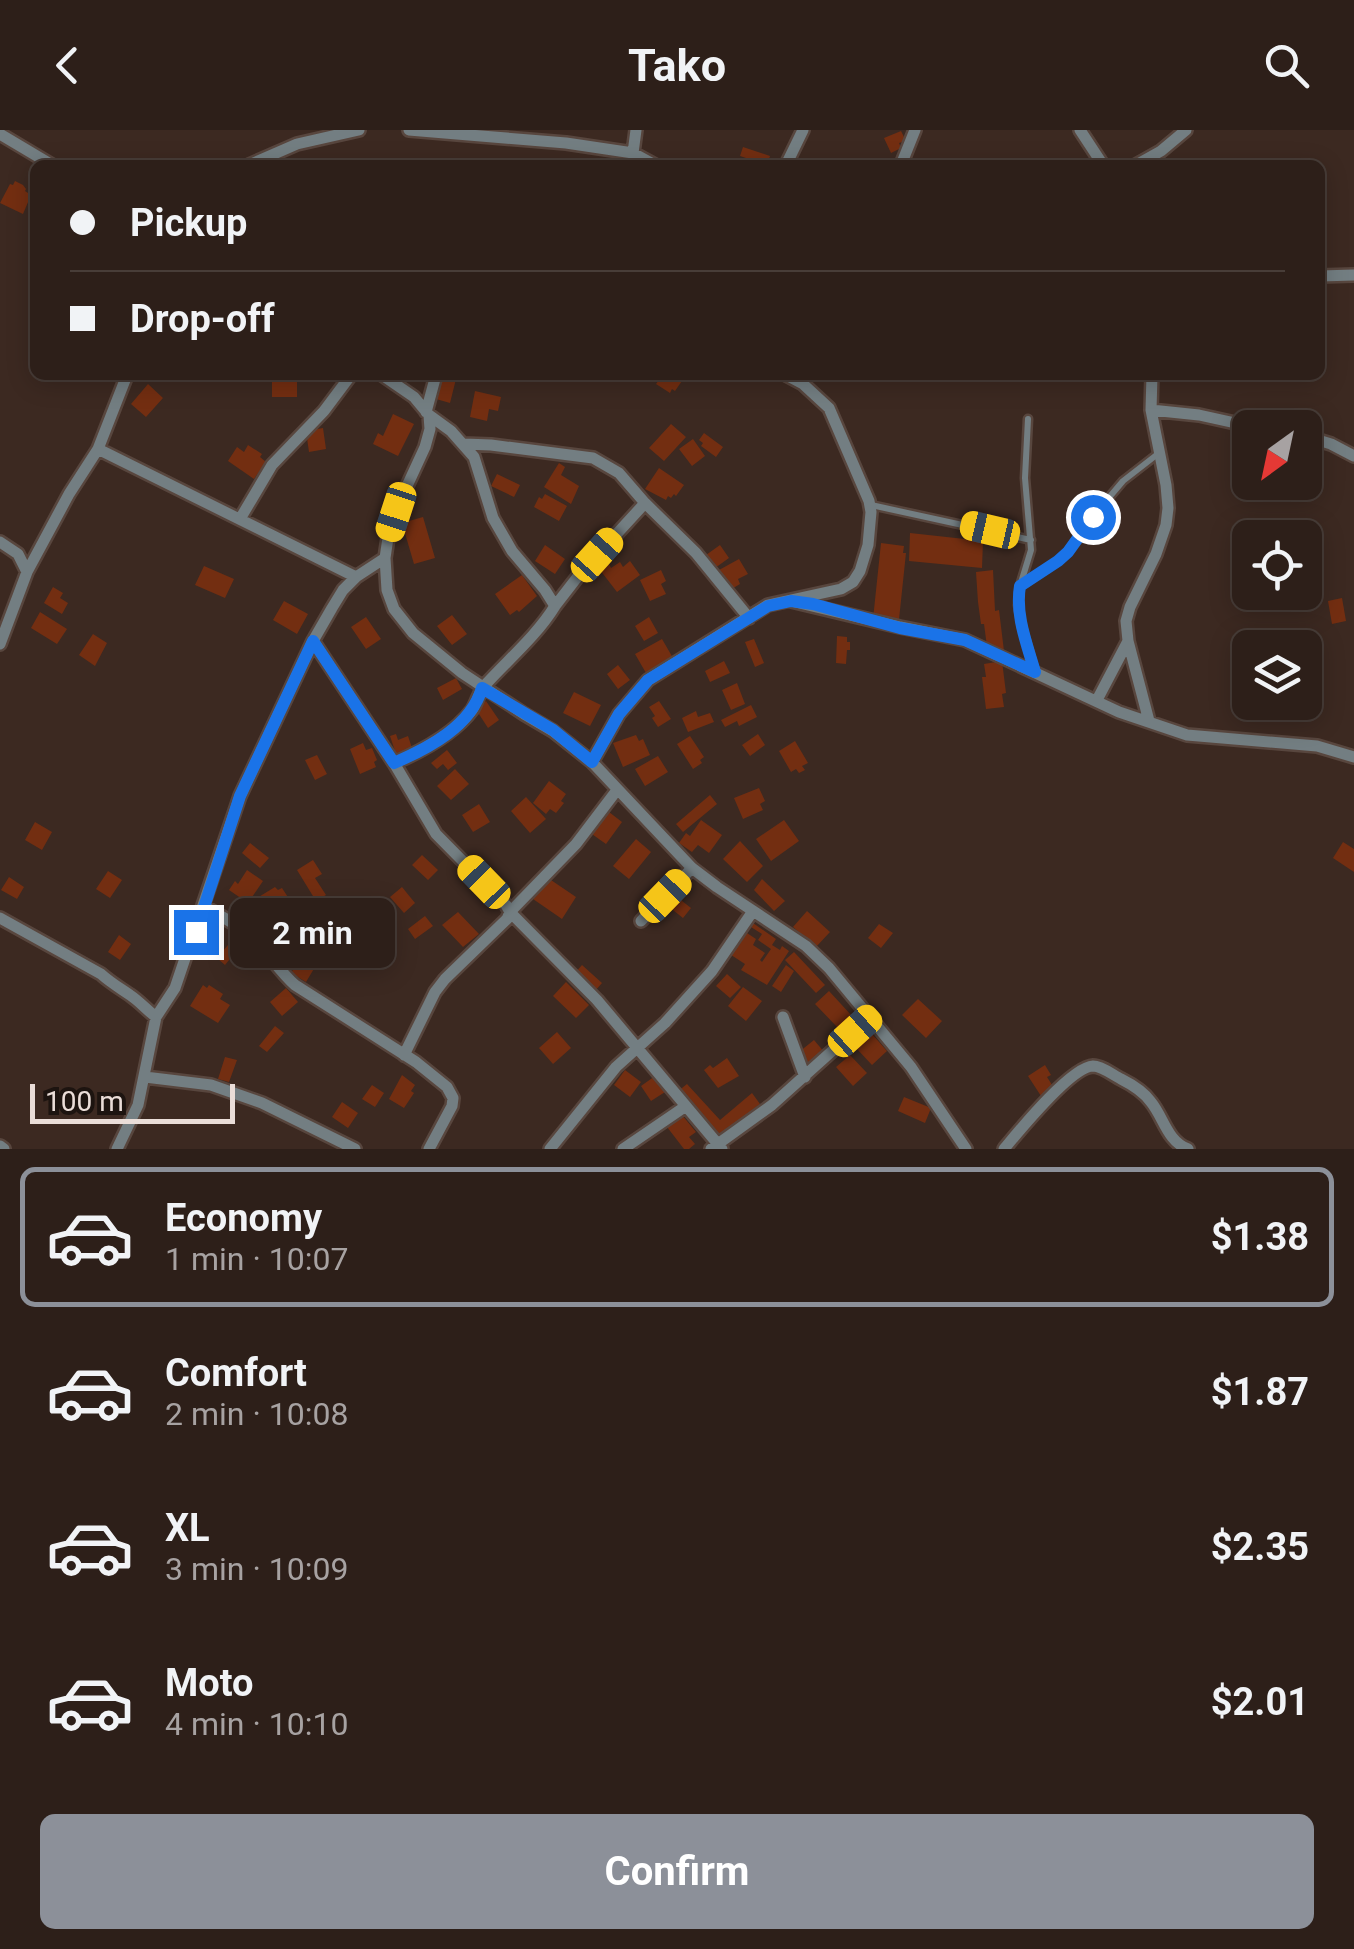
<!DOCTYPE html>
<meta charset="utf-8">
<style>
:root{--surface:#2d1f19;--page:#352722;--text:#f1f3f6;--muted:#a7a2a2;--line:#483d38;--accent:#8c9099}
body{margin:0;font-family:Roboto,sans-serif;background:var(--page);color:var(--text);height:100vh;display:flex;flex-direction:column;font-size:38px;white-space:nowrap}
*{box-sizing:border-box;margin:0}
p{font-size:32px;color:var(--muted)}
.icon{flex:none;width:55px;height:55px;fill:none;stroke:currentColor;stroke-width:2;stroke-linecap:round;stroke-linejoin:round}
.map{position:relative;height:1019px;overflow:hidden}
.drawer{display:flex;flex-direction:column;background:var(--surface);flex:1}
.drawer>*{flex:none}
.hud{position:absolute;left:30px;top:30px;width:1295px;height:220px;border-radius:15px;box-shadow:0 5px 25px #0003,0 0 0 2px var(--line);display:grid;align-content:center;height:220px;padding:0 40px;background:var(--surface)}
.needle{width:65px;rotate:213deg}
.controls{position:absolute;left:1232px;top:280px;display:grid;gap:20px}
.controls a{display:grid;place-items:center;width:90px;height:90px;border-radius:15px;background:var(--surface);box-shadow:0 5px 25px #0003,0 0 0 2px var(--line);font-size:50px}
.scale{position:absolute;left:30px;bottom:25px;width:205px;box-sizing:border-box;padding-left:10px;border:5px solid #eaddd8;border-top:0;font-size:28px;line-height:35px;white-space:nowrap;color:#eaddd8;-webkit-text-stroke:8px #1d1410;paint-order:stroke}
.end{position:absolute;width:45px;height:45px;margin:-22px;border:12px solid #1a73e8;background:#fff;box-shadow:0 0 0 5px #fff}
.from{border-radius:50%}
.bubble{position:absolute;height:70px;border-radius:15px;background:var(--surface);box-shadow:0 5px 25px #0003,0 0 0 2px var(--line);font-size:32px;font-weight:700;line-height:70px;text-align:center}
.car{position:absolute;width:30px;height:60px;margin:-30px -15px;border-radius:12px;box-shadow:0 0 8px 2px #0007;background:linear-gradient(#f5c518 24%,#345 0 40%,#f5c518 0 76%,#345 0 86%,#f5c518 0)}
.hud b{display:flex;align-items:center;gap:35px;height:95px;font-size:38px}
.hud b+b{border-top:2px solid var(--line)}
.hud i{width:25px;height:25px;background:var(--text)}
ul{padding:18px 0 0;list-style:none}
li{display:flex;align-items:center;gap:30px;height:140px;margin:0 20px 15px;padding:0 20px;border:5px solid transparent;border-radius:15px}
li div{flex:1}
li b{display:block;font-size:38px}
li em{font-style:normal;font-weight:700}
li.active{border-color:var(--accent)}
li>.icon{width:90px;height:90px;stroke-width:1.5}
.cta{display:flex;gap:20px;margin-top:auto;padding:20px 40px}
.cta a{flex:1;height:115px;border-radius:15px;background:var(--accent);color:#fff;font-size:40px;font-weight:700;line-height:115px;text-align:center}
header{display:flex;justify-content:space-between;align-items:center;height:130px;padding:0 40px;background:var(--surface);font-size:45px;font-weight:700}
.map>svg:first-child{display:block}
</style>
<header><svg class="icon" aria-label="back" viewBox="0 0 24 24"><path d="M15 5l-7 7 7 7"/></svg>Tako<svg class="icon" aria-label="search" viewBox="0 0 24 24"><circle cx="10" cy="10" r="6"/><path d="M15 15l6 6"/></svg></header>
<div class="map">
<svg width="1354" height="1019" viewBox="0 0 1354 1019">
<rect width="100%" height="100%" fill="#3c2921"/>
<!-- building -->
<path fill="#732e11" d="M 901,1 L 906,11 L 899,13 L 901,18 L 891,23 L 884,8 Z
M 743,17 L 770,26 L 767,35 L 740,26 Z
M 15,51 L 23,55 L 26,59 L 25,61 L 31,65 L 23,84 L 0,73 L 10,54 L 13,55 Z
M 272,245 L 297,245 L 297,267 L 272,267 Z
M 443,245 L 456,249 L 450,273 L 436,269 Z
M 663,245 L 686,245 L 675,261 L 672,259 L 670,263 L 656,254 Z
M 148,254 L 163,268 L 146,287 L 131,274 Z
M 475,261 L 501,267 L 498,281 L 489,279 L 487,291 L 470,287 Z
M 393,284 L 414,294 L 398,326 L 373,314 L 378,303 L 383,306 Z
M 671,294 L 686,307 L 664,331 L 649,318 Z
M 323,298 L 326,319 L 309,322 L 306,301 Z
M 704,303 L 723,317 L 716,327 L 701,316 L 703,313 L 699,310 Z
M 693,309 L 705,326 L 692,336 L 679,319 Z
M 248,315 L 262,324 L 260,327 L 266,332 L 254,349 L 228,331 L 237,317 L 244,322 Z
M 559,333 L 565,337 L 561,345 L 579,356 L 571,374 L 544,357 Z
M 659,338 L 684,355 L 676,366 L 674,364 L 671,368 L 668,366 L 666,370 L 645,359 Z
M 497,344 L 520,355 L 514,367 L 491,356 Z
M 545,364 L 567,376 L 559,391 L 534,377 L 539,367 L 542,369 Z
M 423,387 L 435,428 L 414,434 L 402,393 Z
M 910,403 L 983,411 L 982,438 L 909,431 Z
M 881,413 L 904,416 L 903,423 L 906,423 L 898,499 L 873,489 Z
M 545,415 L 565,429 L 555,444 L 535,431 Z
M 720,415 L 729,428 L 715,438 L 706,425 Z
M 739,429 L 748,444 L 738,449 L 740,454 L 730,460 L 719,440 Z
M 630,431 L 640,445 L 617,462 L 600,440 L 609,434 L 611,438 L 620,432 L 623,437 Z
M 204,436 L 234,449 L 225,468 L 195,455 Z
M 661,440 L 666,451 L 661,454 L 666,464 L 650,471 L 640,450 Z
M 993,440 L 995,481 L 999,480 L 1004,521 L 988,524 L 984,494 L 981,494 L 978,472 L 976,442 Z
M 522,445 L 537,466 L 519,482 L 517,480 L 510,485 L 495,464 Z
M 53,457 L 63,463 L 60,468 L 68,473 L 62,484 L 44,473 Z
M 1342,468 L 1346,491 L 1332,494 L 1328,471 Z
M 284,471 L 308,484 L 297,504 L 273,490 Z
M 40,482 L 67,499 L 57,514 L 31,498 Z
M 452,485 L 467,504 L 452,515 L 437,496 Z
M 366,487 L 381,509 L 366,519 L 351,497 Z
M 649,487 L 658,503 L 644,511 L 635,496 Z
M 93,504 L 107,513 L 95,536 L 79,525 Z
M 837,506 L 847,507 L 847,512 L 850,512 L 850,520 L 847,520 L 846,534 L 836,533 Z
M 662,509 L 673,528 L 646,543 L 635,524 Z
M 754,509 L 764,533 L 755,537 L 745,512 Z
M 724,531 L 730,543 L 710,552 L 705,541 Z
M 1002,531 L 1006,563 L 1002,564 L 1004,577 L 986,579 L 982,547 L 986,547 L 984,534 Z
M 618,535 L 630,550 L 618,559 L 607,544 Z
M 456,548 L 462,559 L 443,570 L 437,558 Z
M 737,553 L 745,574 L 731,580 L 722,560 Z
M 574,562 L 601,575 L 590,596 L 563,583 Z
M 486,571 L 499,590 L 488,598 L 475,578 Z
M 659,571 L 671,589 L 658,597 L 652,588 L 655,586 L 649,577 Z
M 751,575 L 757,587 L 739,596 L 737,591 L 725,597 L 721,590 Z
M 696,581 L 698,587 L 710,583 L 714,592 L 688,602 L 682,588 Z
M 396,604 L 398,610 L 408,606 L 412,618 L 396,624 L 390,606 Z
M 758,604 L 765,615 L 750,626 L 742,615 Z
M 636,605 L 639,611 L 643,609 L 650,625 L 623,637 L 613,613 Z
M 690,606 L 704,627 L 700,630 L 702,633 L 693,639 L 677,614 Z
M 795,611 L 808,633 L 802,636 L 805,640 L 799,643 L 796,639 L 791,642 L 779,621 Z
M 363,613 L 366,620 L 372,618 L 377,630 L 374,632 L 376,637 L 360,644 L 350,619 Z
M 447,620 L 457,633 L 448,640 L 443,634 L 437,639 L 431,633 Z
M 317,625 L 327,644 L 315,650 L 305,630 Z
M 658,626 L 668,642 L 645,656 L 635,639 Z
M 455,639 L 469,654 L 451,670 L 437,656 Z
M 549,651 L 566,664 L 561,671 L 564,673 L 556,683 L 550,679 L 546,684 L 533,673 Z
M 759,658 L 765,671 L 760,674 L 763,680 L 743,689 L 734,668 Z
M 710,665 L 717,674 L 683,702 L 676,694 Z
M 526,667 L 546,689 L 530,703 L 511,681 Z
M 479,674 L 490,692 L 473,702 L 462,685 Z
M 609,682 L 622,692 L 606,714 L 589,702 L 601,685 L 605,688 Z
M 701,690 L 722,705 L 709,723 L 698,715 L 692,722 L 679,713 L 686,703 L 690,706 Z
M 784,690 L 799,711 L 771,731 L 756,709 Z
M 35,692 L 52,702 L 42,720 L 25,710 Z
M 636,709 L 651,722 L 629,749 L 613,736 Z
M 740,711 L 763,736 L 747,752 L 723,729 Z
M 1343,712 L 1354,719 L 1354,742 L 1333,728 Z
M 250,713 L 269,728 L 260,738 L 242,723 Z
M 422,725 L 438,740 L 428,750 L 412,735 Z
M 313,730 L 322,744 L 315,748 L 326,765 L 316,771 L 297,740 Z
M 247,740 L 263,751 L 248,773 L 229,760 L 235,751 L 238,754 Z
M 108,741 L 122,750 L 110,768 L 96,759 Z
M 9,747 L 24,757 L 17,769 L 1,760 Z
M 548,748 L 576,767 L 562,789 L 533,769 Z
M 762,749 L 785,771 L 774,781 L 754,760 Z
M 275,757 L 278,760 L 282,758 L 295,778 L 276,790 L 269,778 L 265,780 L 257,768 Z
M 402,757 L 415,773 L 404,783 L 390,767 Z
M 672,763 L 691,778 L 683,788 L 664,773 Z
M 807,781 L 830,802 L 816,817 L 793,797 Z
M 458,782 L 479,804 L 463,817 L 442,795 Z
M 347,786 L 359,801 L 346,812 L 333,798 Z
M 425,786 L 433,796 L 415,809 L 408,799 Z
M 753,793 L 776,809 L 772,815 L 780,820 L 782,816 L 789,821 L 767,855 L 741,840 L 745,834 L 728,823 L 735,813 L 739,815 L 747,803 L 756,809 L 753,815 L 765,823 L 760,830 L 762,832 L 771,819 L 758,810 L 762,804 L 751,797 Z
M 879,794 L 893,803 L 881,818 L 868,808 Z
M 119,805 L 131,814 L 120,830 L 108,822 Z
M 233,809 L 241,815 L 225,835 L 217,828 Z
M 794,822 L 825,855 L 816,863 L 785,830 Z
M 300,828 L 315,837 L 306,852 L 291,843 Z
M 582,835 L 602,853 L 595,861 L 575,843 Z
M 786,835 L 794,841 L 781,862 L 772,856 Z
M 727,844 L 741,857 L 730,868 L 716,856 Z
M 566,852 L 589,875 L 576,888 L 553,866 Z
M 203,855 L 207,858 L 209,855 L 223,864 L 220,869 L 230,875 L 218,893 L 190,876 Z
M 743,857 L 762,871 L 746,891 L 728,876 Z
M 286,858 L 298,872 L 282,886 L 270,872 Z
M 829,861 L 852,886 L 839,899 L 815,874 Z
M 918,869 L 942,891 L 926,908 L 902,885 Z
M 275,896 L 284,903 L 267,922 L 259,916 Z
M 557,902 L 571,918 L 553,934 L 539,918 Z
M 872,904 L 887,921 L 872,935 L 857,919 Z
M 814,910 L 825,923 L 810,935 L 799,922 Z
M 850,925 L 867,943 L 853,956 L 836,937 Z
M 225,927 L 237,930 L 229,952 L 218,949 Z
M 727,928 L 739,946 L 718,958 L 704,940 L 710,935 L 713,938 Z
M 1045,935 L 1051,945 L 1047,947 L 1054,958 L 1041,966 L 1028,946 Z
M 625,940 L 641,952 L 630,967 L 614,955 Z
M 402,945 L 415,955 L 411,961 L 414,963 L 404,978 L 389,969 Z
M 655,946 L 665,962 L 651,971 L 641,956 Z
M 687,954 L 720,990 L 752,963 L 760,974 L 719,1007 L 692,974 L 689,976 L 677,962 Z
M 372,955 L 384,963 L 375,977 L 362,969 Z
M 904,967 L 931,978 L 925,993 L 898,981 Z
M 342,972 L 358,983 L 348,998 L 332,987 Z
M 682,985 L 696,1002 L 689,1007 L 695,1014 L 689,1019 L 684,1019 L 667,997 Z"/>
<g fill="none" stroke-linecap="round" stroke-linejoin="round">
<!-- service casing -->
<g stroke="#58463e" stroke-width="11">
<path id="service" d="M 1028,289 L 1025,348 L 1031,420 L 1020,456 L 1018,475 L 1022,497 L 1035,542
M 871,375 L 1031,410
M 1022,455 L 1058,431 L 1068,422 L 1090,390 L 1123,351 L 1159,323"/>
</g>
<!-- minor casing -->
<g stroke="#58463e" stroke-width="16">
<path id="minor" d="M 409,0 L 566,13 L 633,23 L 655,35
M 1080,0 L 1103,35
M 0,4 L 52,35
M 633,23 L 636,0
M 249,35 L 297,14 L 359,0
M 786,35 L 803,0
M 901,35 L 915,0
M 1136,35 L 1161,21 L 1186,0
M 1320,146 L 1354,145
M 382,245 L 414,267 L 429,285 L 430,299 L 425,317 L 395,382 L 389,401 L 385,428 L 387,460 L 394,479 L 413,503 L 462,543 L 524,584 L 553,601 L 592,632 L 692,738 L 717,757 L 806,816 L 829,838 L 911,937 L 966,1019
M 1151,280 L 1199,285 L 1258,298
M 426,282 L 436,245
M 1305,306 L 1331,314 L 1354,326
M 464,314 L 491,315 L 593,328 L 619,343 L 645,373 L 696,423 L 749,488
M 98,319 L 356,447
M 240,389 L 272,335 L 324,281 L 351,245
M 0,412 L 18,424 L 27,442
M 791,471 L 900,497 L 965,510 L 1119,582 L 1187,605 L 1317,616 L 1354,627
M 555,476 L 579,445 L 645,373
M 313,511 L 394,633
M 1128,511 L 1149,591
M 0,514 L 27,442 L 69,364 L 98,319 L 127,245
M 1097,570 L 1128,511 L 1126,491 L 1130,477 L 1156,424 L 1166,395 L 1168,378 L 1166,355 L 1151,280 L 1152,245
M 592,632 L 619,584 L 648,550 L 768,475 L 841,459 L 853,452 L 860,441 L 868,415 L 871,382 L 869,371 L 829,278 L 803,254 L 786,245
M 617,660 L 576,714 L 510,782 L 597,870 L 722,1019
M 205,777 C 221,786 238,795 252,807 C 268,822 279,841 295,855 L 416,932 L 447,957 L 453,968 L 452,976 L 429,1019
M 0,788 L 101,844 C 111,853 120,858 130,865 C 139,871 147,880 156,887
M 641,791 L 692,738
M 783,887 L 805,947
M 404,925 L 435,862 L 445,849 L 507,789 L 510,782 L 506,775 L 436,704 L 394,633 C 422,621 454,604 472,580 C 478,571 479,560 487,553 C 510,528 537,505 555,476 L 545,460 L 512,421 L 493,388 L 474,327 L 451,301 L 429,285
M 145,947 L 211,955 L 262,973 L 355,1019
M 0,1016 L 4,1019
M 117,1019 L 138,975 L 156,887 L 175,858 L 240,666 L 313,511 L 332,478 L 343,460 L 356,447 L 385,428
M 550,1019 L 616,937 L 665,893 L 712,841 L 753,781
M 623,1019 L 686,976
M 711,1019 L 772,975 L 870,887
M 1004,1019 C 1019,1001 1071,937 1093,936 C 1102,936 1113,945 1121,949 C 1131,954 1144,962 1151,972 C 1164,988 1167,1011 1188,1019"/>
</g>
<!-- service -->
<use href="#service" stroke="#737e82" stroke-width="6"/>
<!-- minor -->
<use href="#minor" stroke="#737e82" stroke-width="11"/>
</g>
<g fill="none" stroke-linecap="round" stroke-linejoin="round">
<!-- route -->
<path stroke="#1a73e8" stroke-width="12" d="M 196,802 L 240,666 L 313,511 L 394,633 C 429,618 471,596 482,558 L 553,600 L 592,632 L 619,584 L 648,550 L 768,476 L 791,471 L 813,474 L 900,498 L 965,510 L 1035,542 C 1027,514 1015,485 1020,456 L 1058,431 L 1068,422 L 1093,387"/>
</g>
</svg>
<div class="controls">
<a><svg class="needle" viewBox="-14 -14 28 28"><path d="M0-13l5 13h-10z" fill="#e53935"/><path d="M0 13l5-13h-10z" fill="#a7a2a2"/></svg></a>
<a><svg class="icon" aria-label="locate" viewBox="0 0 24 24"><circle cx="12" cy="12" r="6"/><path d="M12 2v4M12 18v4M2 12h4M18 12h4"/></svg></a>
<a><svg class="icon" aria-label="layers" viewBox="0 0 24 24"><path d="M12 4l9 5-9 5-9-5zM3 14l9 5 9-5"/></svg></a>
</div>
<div class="scale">100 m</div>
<i class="end from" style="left:1093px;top:387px"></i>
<i class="end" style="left:196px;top:802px"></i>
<div class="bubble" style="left:230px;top:768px;width:165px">2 min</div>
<i class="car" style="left:396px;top:382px;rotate:198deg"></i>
<i class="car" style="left:990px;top:400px;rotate:283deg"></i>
<i class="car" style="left:597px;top:425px;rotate:42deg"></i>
<i class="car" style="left:484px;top:752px;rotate:316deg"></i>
<i class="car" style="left:665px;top:766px;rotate:44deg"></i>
<i class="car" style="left:855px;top:901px;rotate:48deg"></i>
<div class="hud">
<b><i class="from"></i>Pickup</b>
<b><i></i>Drop-off</b>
</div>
</div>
<section class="drawer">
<ul>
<li class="active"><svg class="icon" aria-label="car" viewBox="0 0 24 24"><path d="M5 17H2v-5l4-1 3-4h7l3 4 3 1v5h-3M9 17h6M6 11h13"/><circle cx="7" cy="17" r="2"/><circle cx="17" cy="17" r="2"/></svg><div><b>Economy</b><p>1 min · 10:07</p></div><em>$1.38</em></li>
<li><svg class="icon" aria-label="car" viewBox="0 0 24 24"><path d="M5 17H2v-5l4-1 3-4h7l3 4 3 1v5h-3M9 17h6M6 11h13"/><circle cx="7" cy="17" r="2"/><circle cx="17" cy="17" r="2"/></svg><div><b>Comfort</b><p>2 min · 10:08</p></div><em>$1.87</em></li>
<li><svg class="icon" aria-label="car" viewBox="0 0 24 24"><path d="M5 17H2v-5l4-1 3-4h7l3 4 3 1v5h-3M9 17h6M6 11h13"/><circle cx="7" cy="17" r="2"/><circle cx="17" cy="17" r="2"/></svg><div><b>XL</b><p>3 min · 10:09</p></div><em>$2.35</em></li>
<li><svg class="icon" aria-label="car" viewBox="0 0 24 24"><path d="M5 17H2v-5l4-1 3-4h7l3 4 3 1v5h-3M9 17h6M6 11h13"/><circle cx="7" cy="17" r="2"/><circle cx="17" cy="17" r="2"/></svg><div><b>Moto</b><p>4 min · 10:10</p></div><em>$2.01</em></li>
</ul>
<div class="cta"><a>Confirm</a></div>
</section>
